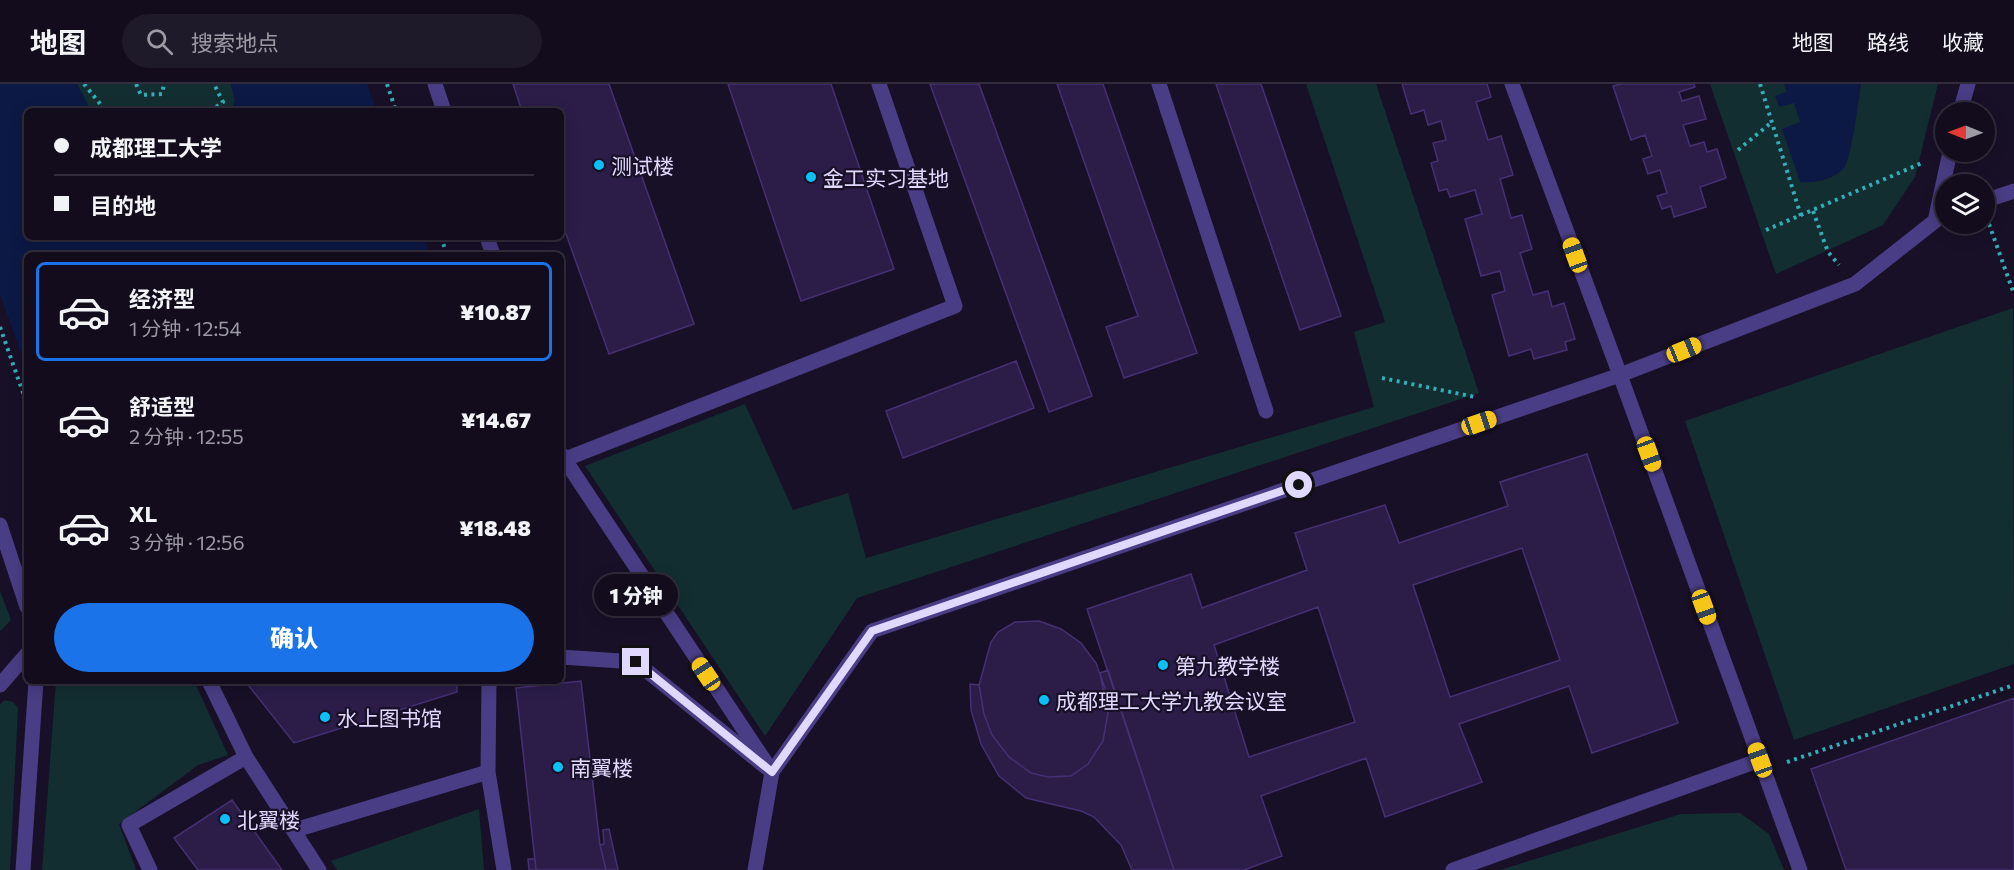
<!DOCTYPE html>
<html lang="zh">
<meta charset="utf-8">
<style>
:root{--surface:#120c1d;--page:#1f1a2a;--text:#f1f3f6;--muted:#9c9ba4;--line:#312c3b;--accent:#1a73e8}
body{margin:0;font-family:Commissioner,"Noto Sans SC",sans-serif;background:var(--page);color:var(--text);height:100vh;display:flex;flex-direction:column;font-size:22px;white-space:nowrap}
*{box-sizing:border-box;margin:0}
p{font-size:20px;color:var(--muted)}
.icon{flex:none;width:33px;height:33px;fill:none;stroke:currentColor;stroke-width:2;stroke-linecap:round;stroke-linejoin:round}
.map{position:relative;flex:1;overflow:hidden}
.sheet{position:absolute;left:24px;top:168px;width:540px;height:432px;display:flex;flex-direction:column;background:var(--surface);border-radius:9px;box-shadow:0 3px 15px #0003,0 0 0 2px var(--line)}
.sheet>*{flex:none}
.banner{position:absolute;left:24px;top:24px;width:540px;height:132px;border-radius:9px;box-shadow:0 3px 15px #0003,0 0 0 2px var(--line);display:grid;align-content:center;height:132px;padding:0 30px;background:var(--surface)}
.needle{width:39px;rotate:271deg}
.buttons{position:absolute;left:1935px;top:18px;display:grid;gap:12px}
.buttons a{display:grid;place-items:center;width:60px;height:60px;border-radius:50%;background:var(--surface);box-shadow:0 3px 15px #0003,0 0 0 2px var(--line);font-size:30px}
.end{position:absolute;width:27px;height:27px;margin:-14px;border:8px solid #e1d8fe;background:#111;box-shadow:0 0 0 3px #111}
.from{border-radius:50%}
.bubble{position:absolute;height:42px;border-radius:21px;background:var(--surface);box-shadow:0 3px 15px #0003,0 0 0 2px var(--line);font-size:20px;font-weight:800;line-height:42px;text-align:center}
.car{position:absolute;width:18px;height:36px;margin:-18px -9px;border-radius:8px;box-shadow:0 0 4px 2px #0007;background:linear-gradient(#f5c518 24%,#345 0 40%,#f5c518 0 76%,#345 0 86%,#f5c518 0)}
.banner b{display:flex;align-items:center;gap:21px;height:57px;font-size:22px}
.banner b+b{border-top:2px solid var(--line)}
.banner i{width:15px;height:15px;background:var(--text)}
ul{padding:10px 0 0;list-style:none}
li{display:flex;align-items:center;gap:18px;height:99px;margin:0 12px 9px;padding:0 18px;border:3px solid transparent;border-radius:9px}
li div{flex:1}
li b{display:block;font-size:22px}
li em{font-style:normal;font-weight:800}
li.selected{border-color:var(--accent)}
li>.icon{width:54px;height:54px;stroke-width:1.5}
.cta{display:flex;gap:12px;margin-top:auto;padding:12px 30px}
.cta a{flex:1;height:69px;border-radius:36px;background:var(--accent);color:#fff;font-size:24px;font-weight:800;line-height:69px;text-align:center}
header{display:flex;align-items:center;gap:36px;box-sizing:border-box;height:84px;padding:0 30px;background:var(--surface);border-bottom:2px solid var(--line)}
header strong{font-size:28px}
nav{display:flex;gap:33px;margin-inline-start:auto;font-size:21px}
.search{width:420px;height:54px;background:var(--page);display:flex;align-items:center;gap:15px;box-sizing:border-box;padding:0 21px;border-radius:33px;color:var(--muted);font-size:22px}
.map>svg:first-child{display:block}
</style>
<header>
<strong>地图</strong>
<div class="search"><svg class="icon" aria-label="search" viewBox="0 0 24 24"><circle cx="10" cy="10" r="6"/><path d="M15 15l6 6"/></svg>搜索地点</div>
<nav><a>地图</a><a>路线</a><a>收藏</a></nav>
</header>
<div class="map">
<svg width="2014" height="786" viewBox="0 0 2014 786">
<rect width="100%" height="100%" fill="#181027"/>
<!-- green -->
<path fill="#132e31" d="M 77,0 L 231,0 L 235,17 L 231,27 L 91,27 Z
M 1306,0 L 1376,0 L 1479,309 L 857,514 L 765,652 L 585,382 L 745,320 L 793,426 L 848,409 L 866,474 L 1374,323 L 1354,248 L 1385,238 Z
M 1710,0 L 1938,0 L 1915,93 L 1883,141 L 1776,190 Z
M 2013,224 L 2014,580 L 1794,656 L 1685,337 Z
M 0,507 L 11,536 L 0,547 Z
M 56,597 L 194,597 L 228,671 L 198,681 L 119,740 L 136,786 L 42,786 Z
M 4,616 L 13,618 L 18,624 L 10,786 L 0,786 L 0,621 Z
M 479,725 L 484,786 L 337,786 L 331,777 Z
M 1740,729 L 1769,750 L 1784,786 L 1500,786 L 1681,730 Z"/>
<!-- water -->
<path fill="#0c1945" d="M 0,0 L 77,0 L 91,27 L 27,27 L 27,153 L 424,153 L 430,171 L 27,171 L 27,287 L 0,210 Z
M 231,0 L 367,0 L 377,27 L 231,27 L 235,17 Z
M 1784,0 L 1861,0 C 1859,14 1851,76 1844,84 C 1833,96 1816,99 1800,98 L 1782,45 L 1800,38 L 1794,19 L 1779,23 L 1775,12 L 1786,8 Z"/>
<!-- building -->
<path fill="#2b1d48" stroke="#462f73" stroke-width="1.5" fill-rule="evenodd" d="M 513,0 L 609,0 L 694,240 L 609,270 L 561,136 L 561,27 L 522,27 Z
M 728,0 L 831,0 L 894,185 L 801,217 Z
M 930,0 L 979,0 L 1092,312 L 1049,328 Z
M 1057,0 L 1103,0 L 1197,269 L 1124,294 L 1106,243 L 1138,232 Z
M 1216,0 L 1261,0 L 1341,232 L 1300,246 Z
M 1402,0 L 1487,0 L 1491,13 L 1476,18 L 1488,56 L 1501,52 L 1513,91 L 1500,95 L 1511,134 L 1522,131 L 1532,165 L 1520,169 L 1533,211 L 1548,207 L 1552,223 L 1564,219 L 1575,255 L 1565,258 L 1567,266 L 1534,275 L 1531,265 L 1509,272 L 1492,211 L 1505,207 L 1500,187 L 1481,192 L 1465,135 L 1482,130 L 1475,106 L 1450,113 L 1447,105 L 1439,107 L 1431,79 L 1438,77 L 1433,59 L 1446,56 L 1441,37 L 1428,41 L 1424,26 L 1411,30 Z
M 1621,0 L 1694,0 L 1695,3 L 1679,8 L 1682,17 L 1699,12 L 1706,35 L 1683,41 L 1690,62 L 1704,58 L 1707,68 L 1717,65 L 1726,94 L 1700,103 L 1706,123 L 1674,133 L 1671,122 L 1662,125 L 1657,112 L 1667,109 L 1660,86 L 1648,90 L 1643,75 L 1652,72 L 1645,51 L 1631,56 L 1613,2 Z
M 1016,277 L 1034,324 L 903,374 L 886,327 Z
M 1587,370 L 1678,639 L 1592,669 L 1569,602 L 1459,640 L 1482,698 L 1385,733 L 1366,674 L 1261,712 L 1282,772 L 1244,786 L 1174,786 L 1087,525 L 1191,490 L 1202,524 L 1307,486 L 1295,449 L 1385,421 L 1399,459 L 1508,422 L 1500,398 ZM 1522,464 L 1560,576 L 1450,613 L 1413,501 ZM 1318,523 L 1355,638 L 1249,673 L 1214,561 Z
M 1039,537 L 1061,545 L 1081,559 L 1096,579 L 1105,604 L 1108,629 L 1103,657 L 1088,680 L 1071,692 L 1048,693 L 1031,689 L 1009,673 L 992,651 L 984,630 L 979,601 L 991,558 L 998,548 L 1015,538 Z
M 1108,586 L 1174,786 L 1132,786 L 1121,761 L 1094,733 L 1081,727 L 1026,714 L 999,692 L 981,660 L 971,626 L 970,600 L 979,601 L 984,630 L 992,651 L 1009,673 L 1031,689 L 1048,693 L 1071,692 L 1088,680 L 1103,657 L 1108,629 L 1100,589 Z
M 245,597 L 457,597 L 457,608 L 294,659 Z
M 581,597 L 600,761 L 606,786 L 536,786 L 516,604 Z
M 2014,614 L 2014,786 L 1846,786 L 1811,685 Z
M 232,716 L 282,786 L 198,786 L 174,754 Z
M 609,745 L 618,786 L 606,786 L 600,761 L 604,760 L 603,746 Z
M 528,775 L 535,775 L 536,786 L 529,786 Z"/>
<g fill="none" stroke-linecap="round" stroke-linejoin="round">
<!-- path -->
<path stroke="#33adb7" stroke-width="4" stroke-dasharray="3 4.5" stroke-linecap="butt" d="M 84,0 L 106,27
M 136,0 L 141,11 L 162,10 L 164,0
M 387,0 L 396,27
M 1760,0 L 1801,132
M 210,27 L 223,18 L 214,0
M 1738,66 L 1772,38
M 1813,127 L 1828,168 L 1839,181
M 1989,140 L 2014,210
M 1766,146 L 1922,79
M 441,153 L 447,171
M 0,243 L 27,320
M 1382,294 L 1475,313
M 1787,678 L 2014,601"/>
<!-- lane -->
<path stroke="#493d85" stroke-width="15" d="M 1159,0 L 1266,327
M 1512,0 L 1620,291
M 561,573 L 636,578 L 767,684
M 209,597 L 246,673 L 319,786
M 489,597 L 488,688 L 504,786
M 0,601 L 27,570
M 295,746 L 488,688
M 150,786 L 129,741 L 246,673"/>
<!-- street -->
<path stroke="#493d85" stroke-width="15" d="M 435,0 L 444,27
M 1960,28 L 1968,0
M 1984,117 L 2014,107
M 487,153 L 493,171
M 1620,291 L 1800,786
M 561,370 L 772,688
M 563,376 L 955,222 L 879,0
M 0,441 L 27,523
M 23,786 L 36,597
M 755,786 L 772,688 L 872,547 L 1620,291 L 1855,200 L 1935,137 L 1950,68
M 1453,786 L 1760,676"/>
</g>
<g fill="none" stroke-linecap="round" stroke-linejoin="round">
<!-- route -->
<path stroke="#e1d8fe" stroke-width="8" d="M 636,578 L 772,688 L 872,547 L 1299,401"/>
</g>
<!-- markers -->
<g fill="#09c0f9" stroke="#181027" stroke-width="2">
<circle cx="599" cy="81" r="6"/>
<circle cx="811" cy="93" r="6"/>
<circle cx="1163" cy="581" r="6"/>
<circle cx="1044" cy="616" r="6"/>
<circle cx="325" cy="633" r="6"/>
<circle cx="558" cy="683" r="6"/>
<circle cx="225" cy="735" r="6"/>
</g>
<g text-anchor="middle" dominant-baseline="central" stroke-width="4.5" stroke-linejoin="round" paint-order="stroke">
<!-- poi labels -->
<g font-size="21" fill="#e1d8fe" stroke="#181027" text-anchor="start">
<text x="611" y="81">测试楼</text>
<text x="823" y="93">金工实习基地</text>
<text x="1175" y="581">第九教学楼</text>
<text x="1056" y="616">成都理工大学九教会议室</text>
<text x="337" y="633">水上图书馆</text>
<text x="570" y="683">南翼楼</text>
<text x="237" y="735">北翼楼</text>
</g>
</g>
</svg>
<div class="buttons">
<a><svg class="needle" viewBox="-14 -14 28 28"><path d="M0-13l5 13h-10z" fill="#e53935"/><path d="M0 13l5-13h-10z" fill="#9c9ba4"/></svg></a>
<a><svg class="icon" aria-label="layers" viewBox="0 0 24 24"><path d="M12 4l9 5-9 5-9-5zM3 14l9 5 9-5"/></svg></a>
</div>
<i class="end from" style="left:1299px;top:401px"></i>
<i class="end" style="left:636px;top:578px"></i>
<div class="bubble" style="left:594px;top:490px;width:84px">1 分钟</div>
<i class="car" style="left:1575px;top:171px;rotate:340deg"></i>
<i class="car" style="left:1684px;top:266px;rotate:68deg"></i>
<i class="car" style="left:1479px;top:339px;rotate:71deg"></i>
<i class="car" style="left:1649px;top:370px;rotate:160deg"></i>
<i class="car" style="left:1704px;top:523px;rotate:160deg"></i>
<i class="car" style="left:706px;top:590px;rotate:326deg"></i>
<i class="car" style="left:1760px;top:676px;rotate:340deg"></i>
<div class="banner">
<b><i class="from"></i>成都理工大学</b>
<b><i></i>目的地</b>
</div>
<section class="sheet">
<ul>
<li class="selected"><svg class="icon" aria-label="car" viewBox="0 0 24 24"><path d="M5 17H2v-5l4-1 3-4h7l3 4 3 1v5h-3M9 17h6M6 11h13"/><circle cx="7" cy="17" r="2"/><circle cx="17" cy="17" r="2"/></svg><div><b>经济型</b><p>1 分钟 · 12:54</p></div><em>¥10.87</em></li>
<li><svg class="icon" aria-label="car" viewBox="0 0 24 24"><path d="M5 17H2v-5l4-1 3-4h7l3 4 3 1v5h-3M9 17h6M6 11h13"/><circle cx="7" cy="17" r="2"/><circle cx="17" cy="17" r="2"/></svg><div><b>舒适型</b><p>2 分钟 · 12:55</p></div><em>¥14.67</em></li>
<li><svg class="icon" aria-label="car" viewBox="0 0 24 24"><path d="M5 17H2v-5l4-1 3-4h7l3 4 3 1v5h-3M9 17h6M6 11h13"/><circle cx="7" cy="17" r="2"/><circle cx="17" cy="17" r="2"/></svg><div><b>XL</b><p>3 分钟 · 12:56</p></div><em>¥18.48</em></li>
</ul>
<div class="cta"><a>确认</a></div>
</section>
</div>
